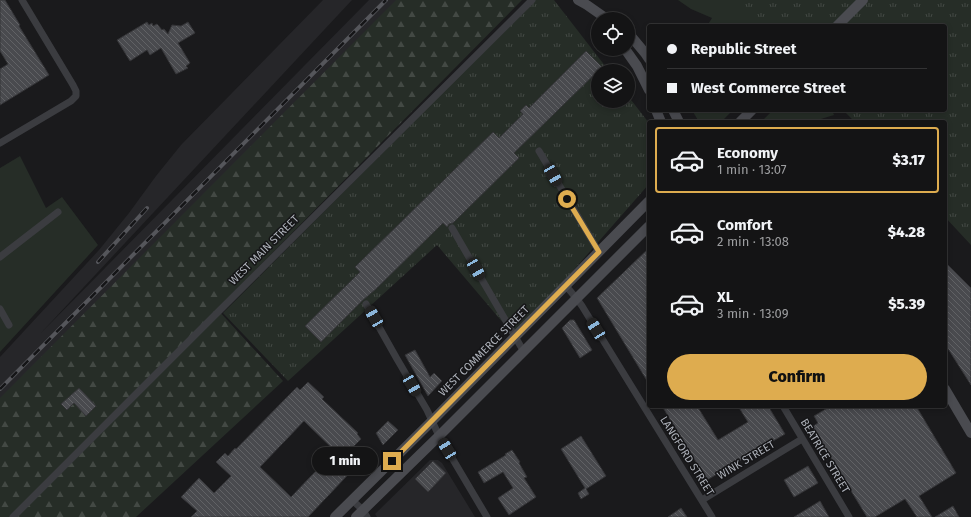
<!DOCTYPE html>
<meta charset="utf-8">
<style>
:root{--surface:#141415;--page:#1d1d1e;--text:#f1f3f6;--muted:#9d9ea0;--line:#333334;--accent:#deac4f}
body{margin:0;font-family:"Fira Sans",sans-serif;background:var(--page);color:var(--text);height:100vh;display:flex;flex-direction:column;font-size:15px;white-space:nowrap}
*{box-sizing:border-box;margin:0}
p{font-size:13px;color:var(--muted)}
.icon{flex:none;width:22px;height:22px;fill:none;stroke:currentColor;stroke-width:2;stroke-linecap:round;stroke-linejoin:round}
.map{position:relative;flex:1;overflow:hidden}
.panel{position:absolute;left:647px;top:120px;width:300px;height:288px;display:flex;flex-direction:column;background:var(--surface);border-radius:4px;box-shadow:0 2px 6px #0003,0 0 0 1px var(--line)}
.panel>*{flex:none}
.top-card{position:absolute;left:647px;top:24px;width:300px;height:88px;border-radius:4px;box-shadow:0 2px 6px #0003,0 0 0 1px var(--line);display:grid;align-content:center;height:88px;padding:0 20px;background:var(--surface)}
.fabs{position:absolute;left:591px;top:12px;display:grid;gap:8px}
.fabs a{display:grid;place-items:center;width:44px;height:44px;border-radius:50%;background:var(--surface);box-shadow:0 2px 6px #0003,0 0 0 1px var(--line);font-size:20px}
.end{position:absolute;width:18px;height:18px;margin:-9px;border:5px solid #deac4f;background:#111;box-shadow:0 0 0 2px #111}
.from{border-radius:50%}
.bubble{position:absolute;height:28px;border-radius:14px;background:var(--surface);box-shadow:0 2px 6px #0003,0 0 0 1px var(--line);font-size:13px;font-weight:800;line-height:28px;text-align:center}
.car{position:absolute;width:12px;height:24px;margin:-12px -6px;border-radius:5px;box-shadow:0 0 3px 1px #0007;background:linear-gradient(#222 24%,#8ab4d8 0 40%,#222 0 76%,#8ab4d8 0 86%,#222 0)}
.top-card b{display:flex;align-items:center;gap:14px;height:38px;font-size:15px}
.top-card b+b{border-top:1px solid var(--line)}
.top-card i{width:10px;height:10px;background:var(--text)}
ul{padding:7px 0 0;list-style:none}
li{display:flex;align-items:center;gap:12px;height:66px;margin:0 8px 6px;padding:0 12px;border:2px solid transparent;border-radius:4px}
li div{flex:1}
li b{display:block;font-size:15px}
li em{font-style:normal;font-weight:800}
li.on{border-color:var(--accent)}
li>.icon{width:36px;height:36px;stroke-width:1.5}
.action{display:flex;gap:8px;margin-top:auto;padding:8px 20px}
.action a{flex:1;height:46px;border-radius:24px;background:var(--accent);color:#111;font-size:16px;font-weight:800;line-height:46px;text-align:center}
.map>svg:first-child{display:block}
</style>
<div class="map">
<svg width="971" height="517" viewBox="0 0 971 517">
<defs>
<pattern id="forest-firs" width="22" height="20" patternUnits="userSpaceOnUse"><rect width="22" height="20" fill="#262d27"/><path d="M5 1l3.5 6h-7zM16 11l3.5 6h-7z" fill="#434944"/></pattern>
<pattern id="park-tufts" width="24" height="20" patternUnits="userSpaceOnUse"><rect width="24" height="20" fill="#262d27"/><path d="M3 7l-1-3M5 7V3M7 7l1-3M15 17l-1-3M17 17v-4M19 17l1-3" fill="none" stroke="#434944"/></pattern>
<pattern id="building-back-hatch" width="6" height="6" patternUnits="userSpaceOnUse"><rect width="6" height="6" fill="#494a4e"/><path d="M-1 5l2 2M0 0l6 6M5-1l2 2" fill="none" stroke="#616265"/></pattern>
</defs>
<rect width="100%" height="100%" fill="#1a1a1c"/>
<!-- built -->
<path fill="#262629" d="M 323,0 L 352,0 L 40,334 L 369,0 L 446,0 L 0,434 L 0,357 L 99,250 L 129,213 L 156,176 L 181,145 Z
M 430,460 L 438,460 L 442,463 L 475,517 L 377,517 L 375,514 Z"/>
<!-- grass -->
<path fill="#262d27" d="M 678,0 L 843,0 L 817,26 L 707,26 L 712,18 L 691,9 Z
M 692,110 L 733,110 L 721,122 L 699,122 Z
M 773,110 L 832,110 L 834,115 L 811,122 L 761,122 Z
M 20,156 L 46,208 L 62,197 L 98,245 L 0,352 L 0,168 Z"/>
<!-- forest -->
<path fill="url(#forest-firs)" d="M 396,0 L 522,0 L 217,309 L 283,381 L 136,517 L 0,517 L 0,398 Z"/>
<!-- park -->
<path fill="url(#park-tufts)" d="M 535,0 L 554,0 L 609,71 L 598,71 L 598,101 L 628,101 L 628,96 L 649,123 L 649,184 L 515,337 L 437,245 L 288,381 L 223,313 Z
M 734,0 L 971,0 L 971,245 L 945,217 L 945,122 L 855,122 L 843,110 L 945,110 L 945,26 L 764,26 L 747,8 Z"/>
<!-- building -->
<path fill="url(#building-back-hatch)" stroke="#343437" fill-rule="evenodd" d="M 0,0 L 5,0 L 20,25 L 19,26 L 49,75 L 0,105 L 0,69 L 8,64 L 0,51 Z
M 147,22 L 149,25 L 152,23 L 153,26 L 157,24 L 162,30 L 164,29 L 168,34 L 172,25 L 181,26 L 188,22 L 195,33 L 178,43 L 190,63 L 186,66 L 188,68 L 176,74 L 161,48 L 150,55 L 147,50 L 130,61 L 117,40 Z
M 586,51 L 602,67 L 514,153 L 519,158 L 453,223 L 449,224 L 447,227 L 443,223 L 376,289 L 363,300 L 321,342 L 305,326 L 360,272 L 355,267 L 493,132 L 499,138 L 523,114 L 520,111 L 526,105 L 529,108 Z
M 649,248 L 649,384 L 597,298 Z
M 945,262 L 971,288 L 971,385 L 945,344 Z
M 570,320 L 574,320 L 592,350 L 580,358 L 562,328 Z
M 415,350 L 430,377 L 434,373 L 442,381 L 428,396 L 405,355 Z
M 308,382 L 324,397 L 322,399 L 358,433 L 357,434 L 361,439 L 351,449 L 362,460 L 308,517 L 191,517 L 197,511 L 181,497 L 199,478 L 214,493 L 231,476 L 216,462 L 225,453 L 228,456 L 235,448 L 236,449 L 297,387 L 300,390 ZM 304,421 L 335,451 L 291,497 L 260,467 Z
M 79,388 L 96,406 L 86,416 L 74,403 L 67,410 L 61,404 Z
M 662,406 L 697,406 L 718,440 L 748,422 L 738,406 L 768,406 L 785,434 L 707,480 Z
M 831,406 L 916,406 L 956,473 L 919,496 L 932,517 L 917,517 L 905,499 L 875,517 L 867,517 L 812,427 L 818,423 L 814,416 Z
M 388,421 L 398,430 L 383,445 L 376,433 Z
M 581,436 L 606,476 L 586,489 L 589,494 L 581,499 L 578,493 L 585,488 L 561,449 Z
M 512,450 L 520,462 L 519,463 L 527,477 L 524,478 L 536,497 L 509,515 L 498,498 L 513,488 L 503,472 L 484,483 L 478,472 L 506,455 L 505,454 Z
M 433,461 L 446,473 L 428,492 L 415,479 Z
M 808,466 L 818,483 L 794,497 L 784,480 Z
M 820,501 L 829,517 L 794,517 Z
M 953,506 L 959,517 L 935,517 Z
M 681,508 L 687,517 L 668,517 Z"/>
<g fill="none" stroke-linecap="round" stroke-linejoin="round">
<!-- street -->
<path stroke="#3b3c40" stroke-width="7" d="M 0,143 L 71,101 L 76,96 L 76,91 L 73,85 L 22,0
M 539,151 L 599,252
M 452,228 L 524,352
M 0,257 L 58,212
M 566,286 L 577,299 L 582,306 L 712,517
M 366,304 L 397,359 L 427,410 L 439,436 L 487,517
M 0,309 L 9,325
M 783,406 L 849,517
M 352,500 L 363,510 L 367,517
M 702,500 L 802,439
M 13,517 L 212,318 L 532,0"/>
<!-- secondary -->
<path stroke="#4a4b50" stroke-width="10" d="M 578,0 L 587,5 L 607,19
M 837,26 L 863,0
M 628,34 L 630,35 L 645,53 L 649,59
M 625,49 L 637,66 L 649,90
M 656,110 L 661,122
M 673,110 L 679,122
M 740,122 L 752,110
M 945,389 L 971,433
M 335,517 L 432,421 L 649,201
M 356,517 L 439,436 L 649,226"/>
<!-- rail casing -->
<g stroke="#55565b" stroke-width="4">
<path id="rail" d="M 98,262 L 147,208
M 0,389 L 386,0"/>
</g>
<!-- rail -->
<use href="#rail" stroke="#151517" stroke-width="2.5" stroke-dasharray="8" stroke-linecap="butt"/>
</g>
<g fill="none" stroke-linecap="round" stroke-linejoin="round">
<!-- route -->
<path stroke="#deac4f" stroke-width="5" d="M 392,461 L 599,252 L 567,199"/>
</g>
<g text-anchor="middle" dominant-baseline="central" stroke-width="3" stroke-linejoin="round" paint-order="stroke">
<!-- street labels -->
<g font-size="11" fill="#aeb2ba" stroke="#151517">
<text transform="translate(264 250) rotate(-45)">WEST MAIN STREET</text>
<text transform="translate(484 351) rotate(-45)">WEST COMMERCE STREET</text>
<text transform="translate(687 456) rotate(58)">LANGFORD STREET</text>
<text transform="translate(825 456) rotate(59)">BEATRICE STREET</text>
<text transform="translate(746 460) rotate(-31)">WINK STREET</text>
</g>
</g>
</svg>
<div class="fabs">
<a><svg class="icon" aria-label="locate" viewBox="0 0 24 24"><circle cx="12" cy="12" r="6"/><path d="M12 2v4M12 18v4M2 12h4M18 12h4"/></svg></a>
<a><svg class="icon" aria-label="layers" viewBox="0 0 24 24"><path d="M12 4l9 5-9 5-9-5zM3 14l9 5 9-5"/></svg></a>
</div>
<i class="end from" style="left:567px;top:199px"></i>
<i class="end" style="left:392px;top:461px"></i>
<div class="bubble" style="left:312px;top:447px;width:66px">1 min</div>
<i class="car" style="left:553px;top:175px;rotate:150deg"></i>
<i class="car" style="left:476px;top:269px;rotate:150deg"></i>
<i class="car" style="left:374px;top:317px;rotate:330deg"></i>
<i class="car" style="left:596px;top:329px;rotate:328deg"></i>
<i class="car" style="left:412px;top:385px;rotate:150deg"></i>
<i class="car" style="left:447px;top:449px;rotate:329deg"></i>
<div class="top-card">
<b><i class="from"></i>Republic Street</b>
<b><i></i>West Commerce Street</b>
</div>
<section class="panel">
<ul>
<li class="on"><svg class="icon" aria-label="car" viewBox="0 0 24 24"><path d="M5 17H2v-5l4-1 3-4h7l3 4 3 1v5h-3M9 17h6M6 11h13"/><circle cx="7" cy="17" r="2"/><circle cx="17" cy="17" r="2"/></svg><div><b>Economy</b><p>1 min · 13:07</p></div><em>$3.17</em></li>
<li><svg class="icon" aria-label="car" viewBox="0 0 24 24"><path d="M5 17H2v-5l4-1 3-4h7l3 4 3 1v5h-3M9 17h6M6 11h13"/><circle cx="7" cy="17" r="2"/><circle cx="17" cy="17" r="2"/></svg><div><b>Comfort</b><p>2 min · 13:08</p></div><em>$4.28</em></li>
<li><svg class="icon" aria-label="car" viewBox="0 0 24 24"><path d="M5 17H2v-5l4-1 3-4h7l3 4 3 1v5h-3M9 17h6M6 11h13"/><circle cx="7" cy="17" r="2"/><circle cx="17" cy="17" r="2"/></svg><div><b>XL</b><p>3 min · 13:09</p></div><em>$5.39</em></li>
</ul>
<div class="action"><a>Confirm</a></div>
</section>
</div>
